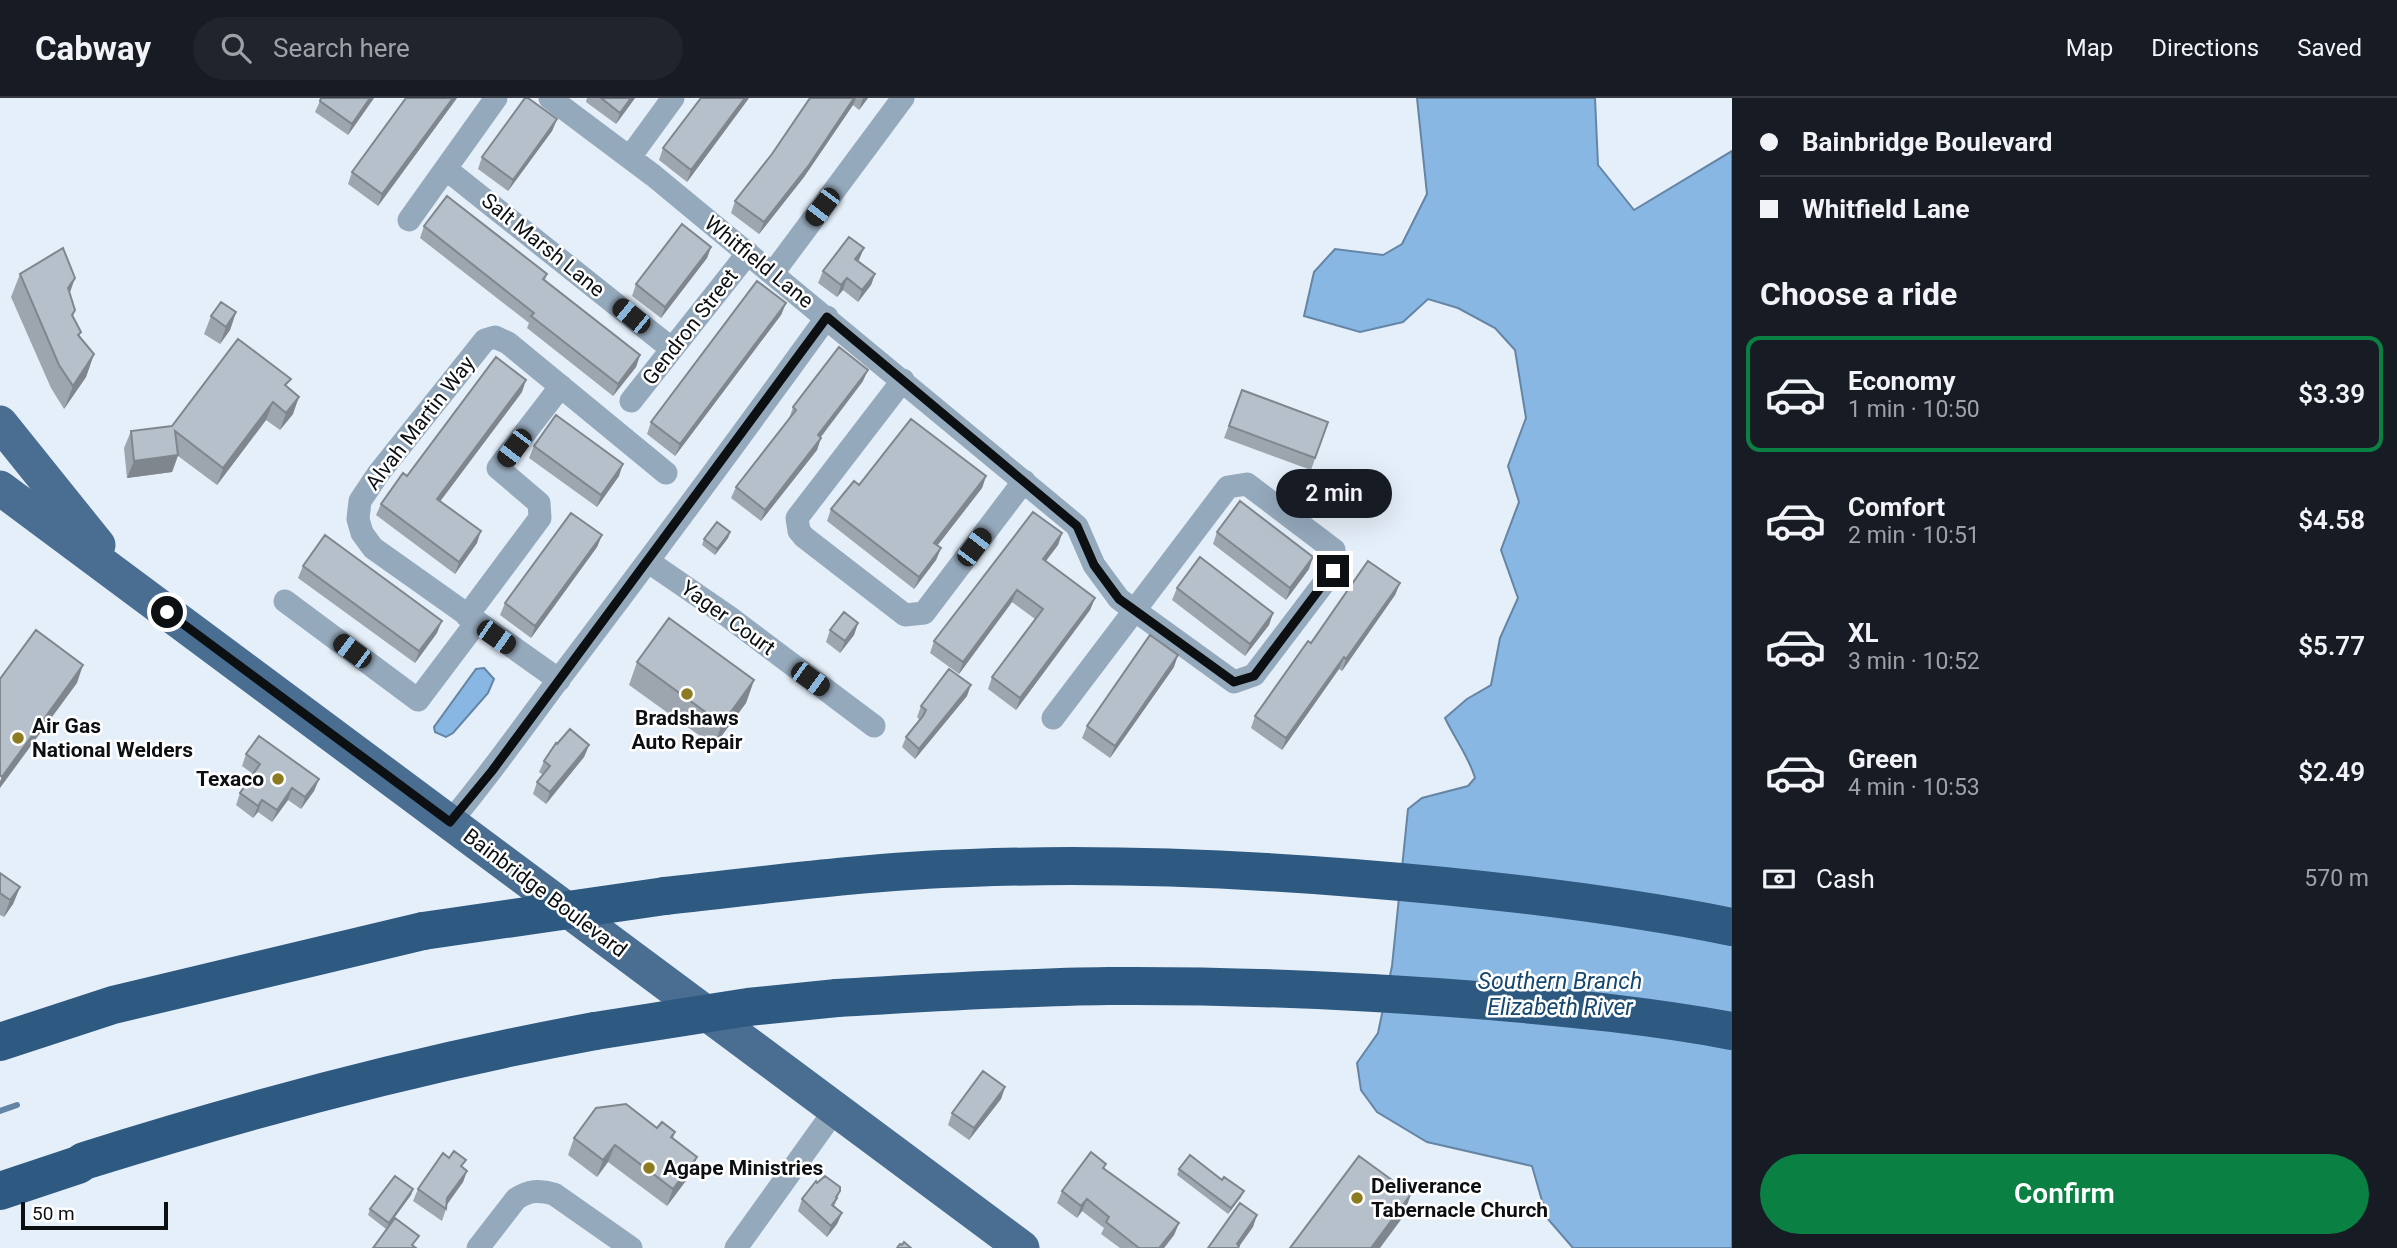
<!DOCTYPE html>
<meta charset="utf-8">
<style>
:root{--surface:#171b24;--page:#20242c;--text:#f1f3f6;--muted:#9ea1a6;--line:#363941;--accent:#0b8043}
body{margin:0;font-family:Roboto,sans-serif;background:var(--page);color:var(--text);height:100vh;display:flex;flex-direction:column;font-size:26px;white-space:nowrap}
*{box-sizing:border-box;margin:0}
p{font-size:23px;color:var(--muted)}
.icon{flex:none;width:38px;height:38px;fill:none;stroke:currentColor;stroke-width:2;stroke-linecap:round;stroke-linejoin:round}
.map{position:relative;flex:1;overflow:hidden}
.drawer{display:flex;flex-direction:column;background:var(--surface);width:665px}
.drawer>*{flex:none}
.banner{display:grid;align-content:center;height:154px;padding:0 28px;background:var(--surface)}
.scale{position:absolute;left:21px;bottom:18px;width:147px;box-sizing:border-box;padding-left:7px;border:4px solid #0d1013;border-top:0;font-size:19px;line-height:24px;white-space:nowrap;color:#0d1013;-webkit-text-stroke:5px #fff;paint-order:stroke}
.end{position:absolute;width:32px;height:32px;margin:-16px;border:9px solid #0d1013;background:#fff;box-shadow:0 0 0 4px #fff}
.from{border-radius:50%}
.bubble{position:absolute;height:49px;border-radius:24px;background:var(--surface);box-shadow:0 7px 28px #0002;font-size:23px;font-weight:600;line-height:49px;text-align:center}
.car{position:absolute;width:21px;height:42px;margin:-21px -10px;border-radius:9px;box-shadow:0 0 5px 2px #0007;background:linear-gradient(#222 24%,#8ab4d8 0 40%,#222 0 76%,#8ab4d8 0 86%,#222 0)}
.banner b{display:flex;align-items:center;gap:24px;height:66px;font-size:26px}
.banner b+b{border-top:2px solid var(--line)}
.banner i{width:18px;height:18px;background:var(--text)}
ul{padding:0;list-style:none}
li{display:flex;align-items:center;gap:21px;height:116px;margin:0 14px 10px;padding:0 14px;border:4px solid transparent;border-radius:14px}
li div{flex:1}
li b{display:block;font-size:26px}
li em{font-style:normal;font-weight:600}
li.current{border-color:var(--accent)}
li>.icon{width:63px;height:63px;stroke-width:1.5}
h2{padding:0 28px;font-size:32px;line-height:84px}
.pay{display:flex;align-items:center;gap:18px;height:77px;padding:0 28px;font-size:26px}
.pay p{margin-inline-start:auto}
.action{display:flex;gap:14px;margin-top:auto;padding:14px 28px}
.action a{flex:1;height:80px;border-radius:42px;background:var(--accent);color:#fff;font-size:28px;font-weight:600;line-height:80px;text-align:center}
header{display:flex;align-items:center;gap:42px;box-sizing:border-box;height:98px;padding:0 35px;background:var(--surface);border-bottom:2px solid var(--line)}
header strong{font-size:33px}
nav{display:flex;gap:38px;margin-inline-start:auto;font-size:24px}
.search{width:490px;height:63px;background:var(--page);display:flex;align-items:center;gap:18px;box-sizing:border-box;padding:0 24px;border-radius:38px;color:var(--muted);font-size:26px}
main{display:flex;flex:1;min-height:0}
.map>svg:first-child{display:block}
</style>
<header>
<strong>Cabway</strong>
<div class="search"><svg class="icon" aria-label="search" viewBox="0 0 24 24"><circle cx="10" cy="10" r="6"/><path d="M15 15l6 6"/></svg>Search here</div>
<nav><a>Map</a><a>Directions</a><a>Saved</a></nav>
</header>
<main>
<div class="map">
<svg width="1732" height="1150" viewBox="0 0 1732 1150">
<rect width="100%" height="100%" fill="#e5eff9"/>
<!-- water -->
<path fill="#89b7e3" stroke="#6485a5" stroke-width="2" d="M 1417,0 L 1595,0 L 1598,67 L 1634,112 L 1732,53 L 1732,1150 L 1573,1150 L 1547,1120 L 1532,1068 L 1427,1044 L 1377,1014 L 1361,992 L 1357,965 L 1378,935 L 1392,868 L 1408,711 L 1422,700 L 1468,688 L 1475,680 C 1469,659 1455,641 1445,620 L 1467,601 L 1491,587 L 1500,540 L 1518,500 L 1501,452 L 1519,404 L 1508,368 L 1526,320 L 1515,252 L 1495,230 L 1458,210 L 1428,201 L 1403,224 L 1360,234 L 1304,218 L 1314,174 L 1335,151 L 1383,157 L 1402,146 L 1427,96 Z
M 484,570 L 494,581 L 488,595 L 453,635 L 446,639 L 435,634 L 434,629 L 476,571 Z"/>
<g fill="none" stroke-linecap="round" stroke-linejoin="round">
<!-- stream -->
<path stroke="#6485a5" stroke-width="6" d="M 0,1013 L 17,1007"/>
<!-- street -->
<path stroke="#95a9bc" stroke-width="23" d="M 550,0 L 654,78 L 1077,428 L 1094,467 L 1119,501 L 1234,584 L 1254,577 L 1333,473 L 1334,452 L 1247,386 L 1228,389 L 1053,620
M 630,59 L 673,0
M 446,71 L 672,251
M 409,122 L 496,0
M 773,175 L 903,0
M 903,282 L 797,420 L 799,433 L 804,439 L 905,517 L 924,515 L 1024,383
M 631,303 L 748,155
M 649,464 L 729,519 L 874,628
M 285,503 L 418,602 L 476,525
M 467,518 L 540,420 L 539,405 L 498,370 L 561,288
M 559,582 L 373,450 L 362,435 L 358,421 L 360,403 L 378,376 L 485,242 L 495,239 L 508,245 L 666,375
M 450,724 C 488,679 521,632 556,585 C 648,464 738,342 827,219
M 478,1150 L 516,1101 C 529,1092 539,1092 554,1096 L 631,1150
M 736,1150 L 835,1012"/>
<!-- primary -->
<path stroke="#4a6e91" stroke-width="35" d="M 0,325 L 98,447
M 0,390 L 1022,1150"/>
<!-- highway -->
<path stroke="#2e5980" stroke-width="38" d="M 665,798 C 766,787 868,773 970,770 C 1098,765 1226,770 1353,780 C 1480,790 1607,804 1732,829
M 837,900 C 927,895 1017,889 1108,888 C 1235,887 1363,893 1490,903 C 1570,910 1652,918 1732,933
M 0,944 L 113,907 L 423,833
M 0,1093 L 78,1067 L 84,1063 C 252,1010 421,965 595,933"/>
<!-- highway-bridge -->
<path stroke="#2e5980" stroke-width="38" d="M 423,833 L 665,798
M 595,933 L 748,909 L 837,900"/>
</g>
<!-- wall -->
<path fill="#9da5ae" d="M 374,0 L 348,37 L 315,14 L 320,3 Z
M 457,0 L 378,108 L 348,86 L 352,74 Z
M 587,0 L 635,0 L 616,26 L 586,4 Z
M 749,0 L 687,84 L 659,62 L 663,50 Z
M 810,0 L 868,0 L 859,12 L 853,7 L 804,79 L 759,136 L 731,115 L 735,103 L 772,56 Z
M 557,21 L 552,33 L 508,93 L 478,71 L 482,59 Z
M 424,128 L 547,176 L 545,182 L 640,257 L 636,269 L 613,298 L 527,230 L 529,225 L 420,140 Z
M 711,149 L 707,160 L 661,220 L 632,198 L 636,186 Z
M 859,163 L 875,176 L 871,187 L 858,204 L 843,192 L 837,199 L 818,185 L 823,173 Z
M 20,176 L 70,195 L 75,212 L 73,218 L 81,234 L 79,239 L 94,256 L 86,279 L 64,311 L 51,290 L 11,199 Z
M 786,205 L 781,217 L 675,358 L 647,336 L 651,324 Z
M 236,214 L 230,232 L 220,246 L 204,236 L 211,218 Z
M 863,283 L 821,339 L 817,352 L 761,423 L 731,400 L 736,389 L 789,321 L 793,309 Z
M 287,289 L 293,316 L 280,332 L 266,322 L 217,387 L 178,358 L 172,374 L 127,380 L 124,350 L 131,333 L 172,328 Z
M 1242,292 L 1328,324 L 1311,372 L 1224,340 Z
M 522,294 L 440,403 L 477,445 L 455,476 L 376,417 L 381,406 L 407,378 Z
M 534,348 L 619,378 L 597,409 L 529,360 Z
M 986,378 L 982,390 L 937,448 L 941,450 L 936,462 L 914,491 L 827,423 L 831,411 L 859,387 Z
M 730,434 L 728,440 L 715,457 L 702,447 L 704,441 Z
M 1217,434 L 1309,471 L 1286,502 L 1213,446 Z
M 1062,435 L 1058,447 L 1046,463 L 1095,500 L 1090,512 L 1016,612 L 988,591 L 992,579 L 1035,521 L 1012,504 L 959,576 L 930,555 L 934,543 Z
M 602,437 L 597,449 L 531,540 L 500,517 L 505,505 Z
M 303,468 L 437,535 L 415,565 L 298,480 Z
M 1400,485 L 1395,497 L 1342,573 L 1339,571 L 1282,652 L 1251,630 L 1255,618 L 1311,545 Z
M 1177,490 L 1273,515 L 1269,527 L 1245,558 L 1172,502 Z
M 858,525 L 854,537 L 840,555 L 826,544 L 830,532 Z
M 637,564 L 754,582 L 746,605 L 714,648 L 629,587 Z
M 1174,569 L 1110,660 L 1082,640 L 1087,628 Z
M 967,598 L 915,661 L 902,649 L 906,639 L 920,622 L 917,619 L 921,608 Z
M 557,646 L 589,647 L 584,659 L 546,706 L 533,696 L 537,684 L 543,677 L 539,674 L 544,663 Z
M 246,656 L 319,681 L 314,693 L 301,711 L 288,702 L 272,724 L 258,714 L 253,720 L 236,707 L 240,695 L 253,676 L 242,668 Z
M 0,775 L 20,789 L 13,806 L 4,819 L 0,817 Z
M 1005,989 L 1001,1001 L 969,1042 L 948,1027 L 952,1015 Z
M 657,1030 L 675,1034 L 673,1041 L 697,1059 L 691,1076 L 667,1108 L 608,1064 L 597,1079 L 568,1057 L 574,1040 Z
M 1106,1066 L 1104,1071 L 1179,1125 L 1174,1137 L 1164,1150 L 1120,1150 L 1101,1136 L 1104,1130 L 1082,1113 L 1077,1120 L 1057,1105 L 1062,1093 Z
M 463,1070 L 467,1073 L 463,1084 L 447,1107 L 446,1111 L 442,1123 L 413,1103 L 418,1091 Z
M 1179,1071 L 1222,1082 L 1241,1099 L 1228,1116 L 1177,1077 Z
M 817,1085 L 840,1093 L 834,1109 L 842,1115 L 837,1126 L 827,1139 L 798,1113 L 802,1101 Z
M 413,1091 L 411,1097 L 386,1131 L 368,1117 L 370,1111 Z"/>
<!-- shaded-wall -->
<path fill="#7f868d" d="M 370,0 L 374,0 L 348,37 L 352,26 Z
M 453,0 L 457,0 L 378,108 L 382,96 Z
M 631,0 L 635,0 L 616,26 L 620,15 Z
M 745,0 L 749,0 L 687,84 L 691,72 Z
M 854,0 L 856,0 L 853,7 L 804,79 L 759,136 L 764,124 Z
M 863,0 L 868,0 L 859,12 Z
M 557,21 L 552,33 L 508,93 L 513,82 Z
M 711,149 L 707,160 L 661,220 L 665,209 Z
M 864,150 L 859,162 L 851,172 L 855,161 Z
M 875,176 L 871,187 L 858,204 L 862,192 Z
M 75,180 L 67,203 L 68,190 Z
M 847,180 L 843,192 L 837,199 L 841,187 Z
M 786,205 L 781,217 L 675,358 L 680,346 Z
M 236,214 L 230,232 L 220,246 L 226,229 Z
M 94,256 L 86,279 L 64,311 L 73,288 Z
M 640,257 L 636,269 L 613,298 L 618,286 Z
M 868,272 L 863,283 L 813,349 L 818,337 Z
M 526,282 L 522,294 L 433,413 L 437,401 Z
M 299,299 L 293,316 L 280,332 L 286,315 Z
M 273,304 L 266,322 L 217,387 L 223,370 Z
M 821,340 L 817,352 L 761,423 L 765,412 Z
M 178,357 L 172,374 L 127,380 L 134,363 Z
M 623,366 L 619,378 L 597,409 L 601,397 Z
M 986,378 L 982,390 L 930,457 L 934,445 Z
M 481,433 L 477,445 L 455,476 L 459,464 Z
M 730,434 L 728,440 L 715,457 L 717,451 Z
M 1062,435 L 1058,447 L 1038,473 L 1043,461 Z
M 602,437 L 597,449 L 531,540 L 535,528 Z
M 941,450 L 936,462 L 914,491 L 919,479 Z
M 1313,459 L 1309,471 L 1286,502 L 1290,490 Z
M 1400,485 L 1395,497 L 1342,573 L 1346,561 Z
M 1017,492 L 1012,504 L 959,576 L 963,564 Z
M 1095,500 L 1090,512 L 1016,612 L 1020,600 Z
M 1273,515 L 1269,527 L 1245,558 L 1250,546 Z
M 442,523 L 437,535 L 415,565 L 419,553 Z
M 858,525 L 854,537 L 840,555 L 845,543 Z
M 1178,557 L 1174,569 L 1110,660 L 1115,648 Z
M 1344,559 L 1339,571 L 1282,652 L 1286,640 Z
M 83,567 L 77,585 L 0,690 L 0,683 L 2,679 Z
M 754,582 L 746,605 L 714,648 L 722,626 Z
M 971,587 L 967,598 L 915,661 L 919,651 Z
M 589,647 L 584,659 L 546,706 L 550,694 Z
M 319,681 L 314,693 L 301,711 L 305,699 Z
M 292,690 L 288,702 L 272,724 L 277,712 Z
M 262,702 L 258,714 L 253,720 L 258,708 Z
M 20,789 L 13,806 L 4,819 L 10,802 Z
M 1005,989 L 1001,1001 L 969,1042 L 974,1030 Z
M 615,1047 L 608,1064 L 597,1079 L 603,1062 Z
M 697,1059 L 691,1076 L 667,1108 L 673,1091 Z
M 467,1073 L 463,1084 L 444,1110 L 447,1100 Z
M 413,1091 L 411,1097 L 386,1131 L 389,1125 Z
M 1244,1093 L 1241,1099 L 1228,1116 L 1231,1110 Z
M 1411,1096 L 1403,1119 L 1380,1150 L 1371,1150 Z
M 1087,1101 L 1082,1113 L 1077,1120 L 1081,1108 Z
M 842,1115 L 837,1126 L 827,1139 L 831,1128 Z
M 1257,1117 L 1253,1129 L 1238,1150 L 1235,1150 L 1237,1146 Z
M 1179,1125 L 1174,1137 L 1164,1150 L 1159,1150 Z"/>
<!-- building -->
<path fill="#b6c0ca" stroke="#7f868d" stroke-width="2" d="M 321,0 L 370,0 L 352,26 L 320,3 Z
M 406,0 L 453,0 L 382,96 L 352,74 Z
M 525,0 L 528,0 L 557,21 L 513,82 L 482,59 Z
M 601,0 L 631,0 L 620,15 Z
M 701,0 L 745,0 L 691,72 L 663,50 Z
M 810,0 L 854,0 L 809,67 L 764,124 L 735,103 L 772,56 Z
M 447,98 L 547,176 L 543,181 L 640,257 L 618,286 L 531,218 L 534,215 L 424,128 Z
M 682,126 L 711,149 L 665,209 L 636,186 Z
M 849,139 L 864,150 L 855,161 L 875,176 L 862,192 L 847,180 L 841,187 L 823,173 Z
M 63,150 L 75,180 L 68,190 L 75,212 L 72,217 L 81,234 L 78,237 L 94,256 L 73,288 L 59,267 L 20,176 Z
M 757,183 L 786,205 L 680,346 L 651,324 Z
M 221,204 L 236,214 L 226,229 L 211,218 Z
M 238,241 L 291,281 L 285,287 L 299,299 L 286,315 L 273,304 L 223,370 L 175,333 L 178,357 L 134,363 L 131,333 L 172,328 Z
M 839,249 L 868,272 L 818,337 L 821,340 L 765,412 L 736,389 L 796,312 L 793,309 Z
M 496,259 L 526,282 L 437,401 L 481,433 L 459,464 L 381,406 L 403,375 L 407,378 Z
M 1242,292 L 1328,324 L 1315,360 L 1229,328 Z
M 556,317 L 623,366 L 601,397 L 534,348 Z
M 911,321 L 986,378 L 934,445 L 941,450 L 919,479 L 831,411 L 854,383 L 859,387 Z
M 1240,403 L 1313,459 L 1290,490 L 1217,434 Z
M 1033,414 L 1062,435 L 1043,461 L 1095,500 L 1020,600 L 992,579 L 1043,511 L 1017,492 L 963,564 L 934,543 Z
M 571,415 L 602,437 L 535,528 L 505,505 Z
M 717,424 L 730,434 L 717,451 L 704,441 Z
M 325,437 L 442,523 L 419,553 L 303,468 Z
M 1200,459 L 1273,515 L 1250,546 L 1177,490 Z
M 1368,463 L 1400,485 L 1346,561 L 1344,559 L 1286,640 L 1255,618 L 1308,543 L 1311,545 Z
M 844,514 L 858,525 L 845,543 L 830,532 Z
M 669,520 L 754,582 L 722,626 L 637,564 Z
M 36,532 L 83,567 L 2,679 L 0,677 L 0,581 Z
M 1150,537 L 1178,557 L 1115,648 L 1087,628 Z
M 949,571 L 971,587 L 919,651 L 906,639 L 923,618 L 926,612 L 921,608 Z
M 570,631 L 589,647 L 550,694 L 537,684 L 550,668 L 544,663 L 556,645 L 557,646 Z
M 259,638 L 319,681 L 305,699 L 292,690 L 277,712 L 262,702 L 258,708 L 240,695 L 260,666 L 246,656 Z
M 0,775 L 20,789 L 10,802 L 0,795 Z
M 983,973 L 1005,989 L 974,1030 L 952,1015 Z
M 626,1006 L 657,1030 L 662,1024 L 675,1034 L 671,1039 L 697,1059 L 673,1091 L 615,1047 L 603,1062 L 574,1040 L 596,1010 Z
M 454,1053 L 466,1062 L 461,1068 L 467,1073 L 447,1100 L 446,1111 L 418,1091 L 443,1055 L 449,1060 Z
M 1091,1054 L 1106,1066 L 1103,1070 L 1179,1125 L 1159,1150 L 1139,1150 L 1106,1124 L 1109,1119 L 1087,1101 L 1081,1108 L 1062,1093 Z
M 1190,1057 L 1222,1082 L 1224,1079 L 1244,1093 L 1231,1110 L 1179,1071 Z
M 1359,1058 L 1411,1096 L 1371,1150 L 1290,1150 Z
M 395,1078 L 413,1091 L 389,1125 L 370,1111 Z
M 825,1078 L 840,1089 L 840,1093 L 836,1099 L 837,1100 L 832,1107 L 842,1115 L 831,1128 L 802,1101 L 816,1083 L 817,1085 Z
M 1240,1105 L 1257,1117 L 1237,1146 L 1239,1148 L 1238,1150 L 1208,1150 Z
M 395,1120 L 419,1138 L 412,1147 L 416,1150 L 373,1150 Z
M 904,1144 L 911,1150 L 897,1150 L 900,1146 L 902,1147 Z"/>
<g fill="none" stroke-linecap="round" stroke-linejoin="round">
<!-- route -->
<path stroke="#0d1013" stroke-width="9" d="M 167,514 L 450,724 L 492,673 L 827,219 L 1077,428 L 1094,467 L 1119,501 L 1234,584 L 1254,578 L 1333,473"/>
</g>
<!-- markers -->
<g fill="#8d7b21" stroke="#fff" stroke-width="2.5">
<circle cx="687" cy="596" r="7"/>
<circle cx="18" cy="640" r="7"/>
<circle cx="278" cy="681" r="7"/>
<circle cx="649" cy="1070" r="7"/>
<circle cx="1357" cy="1100" r="7"/>
</g>
<g text-anchor="middle" dominant-baseline="central" stroke-width="5" stroke-linejoin="round" paint-order="stroke">
<!-- street labels -->
<g font-size="21" fill="#0d1013" stroke="#fff">
<text transform="translate(543 147) rotate(39)">Salt Marsh Lane</text>
<text transform="translate(759 164) rotate(39)">Whitfield Lane</text>
<text transform="translate(690 229) rotate(-52)">Gendron Street</text>
<text transform="translate(420 325) rotate(-52)">Alvah Martin Way</text>
<text transform="translate(728 520) rotate(36)">Yager Court</text>
<text transform="translate(545 795) rotate(37)">Bainbridge Boulevard</text>
</g>
<!-- poi labels -->
<g font-size="21" font-weight="bold" fill="#0d1013" stroke="#fff" text-anchor="start">
<text x="687" y="620" text-anchor="middle">Bradshaws<tspan x="687" dy="24">Auto Repair</tspan></text>
<text x="32" y="628">Air Gas<tspan x="32" dy="24">National Welders</tspan></text>
<text x="264" y="681" text-anchor="end">Texaco</text>
<text x="663" y="1070">Agape Ministries</text>
<text x="1371" y="1088">Deliverance<tspan x="1371" dy="24">Tabernacle Church</tspan></text>
</g>
<!-- water labels -->
<g font-size="23" font-style="italic" fill="#144771" stroke="#fff">
<text x="1560" y="883">Southern Branch<tspan x="1560" dy="26">Elizabeth River</tspan></text>
</g>
</g>
</svg>
<div class="scale">50 m</div>
<i class="end from" style="left:167px;top:514px"></i>
<i class="end" style="left:1333px;top:473px"></i>
<div class="bubble" style="left:1276px;top:371px;width:116px">2 min</div>
<i class="car" style="left:822px;top:109px;rotate:217deg"></i>
<i class="car" style="left:631px;top:218px;rotate:309deg"></i>
<i class="car" style="left:514px;top:350px;rotate:217deg"></i>
<i class="car" style="left:974px;top:449px;rotate:37deg"></i>
<i class="car" style="left:496px;top:539px;rotate:125deg"></i>
<i class="car" style="left:352px;top:553px;rotate:307deg"></i>
<i class="car" style="left:810px;top:581px;rotate:126deg"></i>
</div>
<section class="drawer">
<div class="banner">
<b><i class="from"></i>Bainbridge Boulevard</b>
<b><i></i>Whitfield Lane</b>
</div>
<h2>Choose a ride</h2>
<ul>
<li class="current"><svg class="icon" aria-label="car" viewBox="0 0 24 24"><path d="M5 17H2v-5l4-1 3-4h7l3 4 3 1v5h-3M9 17h6M6 11h13"/><circle cx="7" cy="17" r="2"/><circle cx="17" cy="17" r="2"/></svg><div><b>Economy</b><p>1 min · 10:50</p></div><em>$3.39</em></li>
<li><svg class="icon" aria-label="car" viewBox="0 0 24 24"><path d="M5 17H2v-5l4-1 3-4h7l3 4 3 1v5h-3M9 17h6M6 11h13"/><circle cx="7" cy="17" r="2"/><circle cx="17" cy="17" r="2"/></svg><div><b>Comfort</b><p>2 min · 10:51</p></div><em>$4.58</em></li>
<li><svg class="icon" aria-label="car" viewBox="0 0 24 24"><path d="M5 17H2v-5l4-1 3-4h7l3 4 3 1v5h-3M9 17h6M6 11h13"/><circle cx="7" cy="17" r="2"/><circle cx="17" cy="17" r="2"/></svg><div><b>XL</b><p>3 min · 10:52</p></div><em>$5.77</em></li>
<li><svg class="icon" aria-label="car" viewBox="0 0 24 24"><path d="M5 17H2v-5l4-1 3-4h7l3 4 3 1v5h-3M9 17h6M6 11h13"/><circle cx="7" cy="17" r="2"/><circle cx="17" cy="17" r="2"/></svg><div><b>Green</b><p>4 min · 10:53</p></div><em>$2.49</em></li>
</ul>
<div class="pay"><svg class="icon" aria-label="cash" viewBox="0 0 24 24"><path d="M3 7h18v10H3z"/><circle cx="12" cy="12" r="2"/></svg>Cash<p>570 m</p></div>
<div class="action"><a>Confirm</a></div>
</section>
</main>
